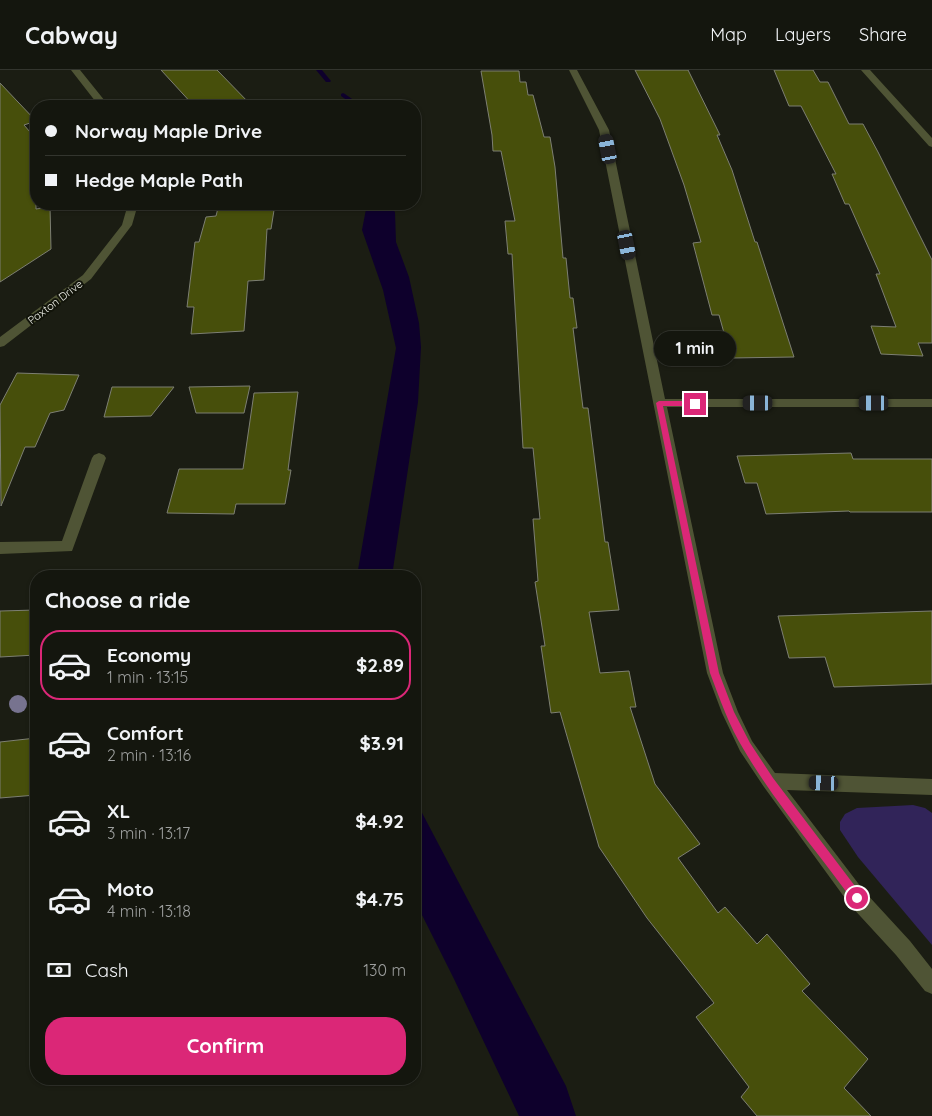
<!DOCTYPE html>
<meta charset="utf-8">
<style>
:root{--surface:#14160e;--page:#21231c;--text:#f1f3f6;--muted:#9d9f9e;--line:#33352e;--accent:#db2777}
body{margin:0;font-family:Quicksand,sans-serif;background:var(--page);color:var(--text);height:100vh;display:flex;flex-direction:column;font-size:19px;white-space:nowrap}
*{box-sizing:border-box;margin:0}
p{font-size:16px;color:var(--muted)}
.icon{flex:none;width:28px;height:28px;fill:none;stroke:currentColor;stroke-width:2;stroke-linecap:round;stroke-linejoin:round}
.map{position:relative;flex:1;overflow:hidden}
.sheet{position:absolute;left:30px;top:500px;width:391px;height:515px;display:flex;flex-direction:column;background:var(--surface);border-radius:20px;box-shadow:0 1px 4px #0004,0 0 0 1px var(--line)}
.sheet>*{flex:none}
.hud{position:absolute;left:30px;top:30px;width:391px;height:110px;border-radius:20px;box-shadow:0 1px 4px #0004,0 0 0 1px var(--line);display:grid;align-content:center;height:110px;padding:0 15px;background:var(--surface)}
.end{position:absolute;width:22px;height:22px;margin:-11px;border:6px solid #db2777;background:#fff;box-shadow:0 0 0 2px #fff}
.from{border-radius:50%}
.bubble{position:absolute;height:35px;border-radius:18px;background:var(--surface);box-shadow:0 1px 4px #0004,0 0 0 1px var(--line);font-size:16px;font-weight:700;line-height:35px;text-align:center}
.car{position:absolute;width:15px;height:30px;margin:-15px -8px;border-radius:6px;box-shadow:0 0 4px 1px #0007;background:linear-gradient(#222 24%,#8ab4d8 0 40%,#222 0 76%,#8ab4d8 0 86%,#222 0)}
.hud b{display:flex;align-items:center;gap:18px;height:48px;font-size:19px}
.hud b+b{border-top:1px solid var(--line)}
.hud i{width:12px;height:12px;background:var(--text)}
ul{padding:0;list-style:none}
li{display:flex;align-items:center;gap:15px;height:70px;margin:0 10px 8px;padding:0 5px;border:2px solid transparent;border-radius:20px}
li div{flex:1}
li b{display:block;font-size:19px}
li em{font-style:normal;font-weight:700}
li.current{border-color:var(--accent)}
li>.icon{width:45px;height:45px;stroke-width:1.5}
h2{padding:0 15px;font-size:22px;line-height:60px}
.pay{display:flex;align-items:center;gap:12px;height:55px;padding:0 15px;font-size:19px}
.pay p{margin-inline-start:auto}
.cta{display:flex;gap:10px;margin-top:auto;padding:10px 15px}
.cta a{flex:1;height:58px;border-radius:20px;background:var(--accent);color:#fff;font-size:20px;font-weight:700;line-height:58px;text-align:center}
header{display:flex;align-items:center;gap:30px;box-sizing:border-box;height:70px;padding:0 25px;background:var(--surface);border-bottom:1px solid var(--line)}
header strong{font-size:24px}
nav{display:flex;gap:28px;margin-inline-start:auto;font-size:18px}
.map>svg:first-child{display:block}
</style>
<header>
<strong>Cabway</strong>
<nav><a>Map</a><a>Layers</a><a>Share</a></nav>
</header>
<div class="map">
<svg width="932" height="1046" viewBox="0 0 932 1046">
<rect width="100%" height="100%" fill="#1b1d13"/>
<!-- green -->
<path fill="#312459" d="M 913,735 L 925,738 L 932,743 L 932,875 L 858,787 L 840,760 L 840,752 L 845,744 L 857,738 Z"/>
<!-- water -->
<path fill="#0e002c" d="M 367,134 L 387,134 L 395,142 L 396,172 L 409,207 L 419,253 L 421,277 L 418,332 L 392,506 L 357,506 L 396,278 L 383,220 L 362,160 Z
M 415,725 L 420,739 L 566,1016 L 576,1046 L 519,1046 L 454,909 L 415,831 Z"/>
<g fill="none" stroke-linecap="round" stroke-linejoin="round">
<!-- stream -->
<path fill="#0e002c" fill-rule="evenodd" d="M 316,0 L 322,0 L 331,11 L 330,12 L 326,12 Z
M 343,23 L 345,24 L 362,36 L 355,36 L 341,26 L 341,24 Z"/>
</g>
<!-- building -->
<path fill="#474f0b" stroke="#7d7f73" d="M 161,0 L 217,0 L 252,36 L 194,36 Z
M 635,0 L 688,0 L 720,65 L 717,65 L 732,100 L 755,172 L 757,172 L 794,287 L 731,288 L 719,245 L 712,245 L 693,173 L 701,172 L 684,115 L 660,49 Z
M 774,0 L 813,0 L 820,12 L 828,12 L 849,54 L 863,54 L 878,82 L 932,190 L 932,273 L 918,273 L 923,286 L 881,284 L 871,256 L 896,257 L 876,204 L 880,204 L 849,134 L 845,134 L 832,104 L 836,104 L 801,36 L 789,36 Z
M 481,1 L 519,1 L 520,12 L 526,12 L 528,25 L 533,25 L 544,67 L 550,67 L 555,97 L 563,188 L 566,188 L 570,228 L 573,228 L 577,258 L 573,258 L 583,338 L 588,338 L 605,472 L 608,472 L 619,540 L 589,542 L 600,603 L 629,601 L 636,637 L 630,637 L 655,714 L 700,774 L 678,788 L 718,843 L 725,837 L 757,874 L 767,864 L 810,914 L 802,921 L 868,989 L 844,1018 L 871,1046 L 757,1046 L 741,1027 L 749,1017 L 696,947 L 714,933 L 647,848 L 599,777 L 560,642 L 551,643 L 541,576 L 545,576 L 535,512 L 538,511 L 533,449 L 540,449 L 533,378 L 523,378 L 512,184 L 508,184 L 505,151 L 515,151 L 501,81 L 493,81 L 492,65 Z
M 0,13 L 36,51 L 24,55 L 36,69 L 36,139 L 50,137 L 51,179 L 0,212 Z
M 219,134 L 275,134 L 271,159 L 267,159 L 264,210 L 248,211 L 244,261 L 191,264 L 194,237 L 187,237 L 195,172 L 199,172 L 206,147 L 216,146 Z
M 17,303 L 79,305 L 64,340 L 50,343 L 35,377 L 25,377 L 1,436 L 0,335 Z
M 250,316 L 244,343 L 196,343 L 189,317 Z
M 112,317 L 174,317 L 151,346 L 104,347 Z
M 298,322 L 288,400 L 291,400 L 285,434 L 236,434 L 234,444 L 167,443 L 179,399 L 243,399 L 254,323 Z
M 851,383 L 853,389 L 932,389 L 932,442 L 850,442 L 849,441 L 766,444 L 757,413 L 745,413 L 737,386 Z
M 36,540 L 36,585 L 0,587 L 0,541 Z
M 932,541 L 932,614 L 834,617 L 825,587 L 789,588 L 778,546 Z
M 36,668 L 36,725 L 0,728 L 0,672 Z"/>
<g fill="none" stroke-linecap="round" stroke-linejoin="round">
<!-- minor -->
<path fill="#4f5435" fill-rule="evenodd" d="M 71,0 L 80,0 L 109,36 L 99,36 Z
M 569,0 L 577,0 L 609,60 L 665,329 L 932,329 L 932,337 L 667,337 L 723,603 L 738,642 L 752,671 L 775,703 L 932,709 L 932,725 L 787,720 L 864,821 L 910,871 L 932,899 L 932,924 L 925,921 L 896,885 L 850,835 L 764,717 L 740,681 L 722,643 L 707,603 L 599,60 Z
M 861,0 L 870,0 L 932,68 L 932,77 L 929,76 Z
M 128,134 L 138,134 L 132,155 L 91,209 L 4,276 L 0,277 L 0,267 L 83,205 L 122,155 Z
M 99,383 L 104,385 L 106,388 L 72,481 L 0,484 L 0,472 L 62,471 L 92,388 L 94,385 Z"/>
</g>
<!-- trees -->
<circle fill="#77738f" cx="18" cy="634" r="9"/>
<!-- route -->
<path fill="#db2777" d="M 659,331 L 695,331 L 698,334 L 695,336 L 663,336 L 719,603 L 734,642 L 750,673 L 773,708 L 861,824 L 862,828 L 857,833 L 853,831 C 817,781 775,733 744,680 C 729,656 720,629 710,603 L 656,333 Z"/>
<g text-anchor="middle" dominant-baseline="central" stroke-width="4" stroke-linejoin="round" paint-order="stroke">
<!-- far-street labels -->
<g font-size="11" fill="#eceee7" stroke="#12140a">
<text transform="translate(55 232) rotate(-37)">Paxton Drive</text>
</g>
</g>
</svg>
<i class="end from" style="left:857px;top:828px"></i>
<i class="end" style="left:695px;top:334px"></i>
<div class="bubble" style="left:654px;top:261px;width:82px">1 min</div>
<i class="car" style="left:608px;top:79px;rotate:349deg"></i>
<i class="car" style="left:627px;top:175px;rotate:169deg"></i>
<i class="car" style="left:758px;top:333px;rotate:270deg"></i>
<i class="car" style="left:874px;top:333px;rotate:270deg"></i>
<i class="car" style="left:824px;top:713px;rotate:272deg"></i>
<div class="hud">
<b><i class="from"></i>Norway Maple Drive</b>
<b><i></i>Hedge Maple Path</b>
</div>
<section class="sheet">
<h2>Choose a ride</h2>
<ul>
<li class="current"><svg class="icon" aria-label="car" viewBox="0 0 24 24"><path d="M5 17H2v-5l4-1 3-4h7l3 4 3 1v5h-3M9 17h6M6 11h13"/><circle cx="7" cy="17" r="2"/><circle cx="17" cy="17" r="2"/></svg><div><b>Economy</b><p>1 min · 13:15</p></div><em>$2.89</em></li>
<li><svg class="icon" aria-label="car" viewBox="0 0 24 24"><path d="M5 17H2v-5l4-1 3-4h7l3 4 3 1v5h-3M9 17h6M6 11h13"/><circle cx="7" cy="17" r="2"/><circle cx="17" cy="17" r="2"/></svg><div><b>Comfort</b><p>2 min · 13:16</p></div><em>$3.91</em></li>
<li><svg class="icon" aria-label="car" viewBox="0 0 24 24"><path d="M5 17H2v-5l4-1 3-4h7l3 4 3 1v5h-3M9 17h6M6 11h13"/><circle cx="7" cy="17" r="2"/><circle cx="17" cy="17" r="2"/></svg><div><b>XL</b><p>3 min · 13:17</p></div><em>$4.92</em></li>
<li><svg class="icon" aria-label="car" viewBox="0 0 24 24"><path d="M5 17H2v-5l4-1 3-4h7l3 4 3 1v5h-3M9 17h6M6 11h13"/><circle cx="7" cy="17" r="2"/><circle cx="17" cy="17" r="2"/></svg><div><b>Moto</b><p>4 min · 13:18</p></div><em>$4.75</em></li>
</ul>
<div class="pay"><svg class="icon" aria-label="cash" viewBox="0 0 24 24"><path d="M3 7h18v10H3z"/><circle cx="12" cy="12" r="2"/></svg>Cash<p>130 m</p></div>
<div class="cta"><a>Confirm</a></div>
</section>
</div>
